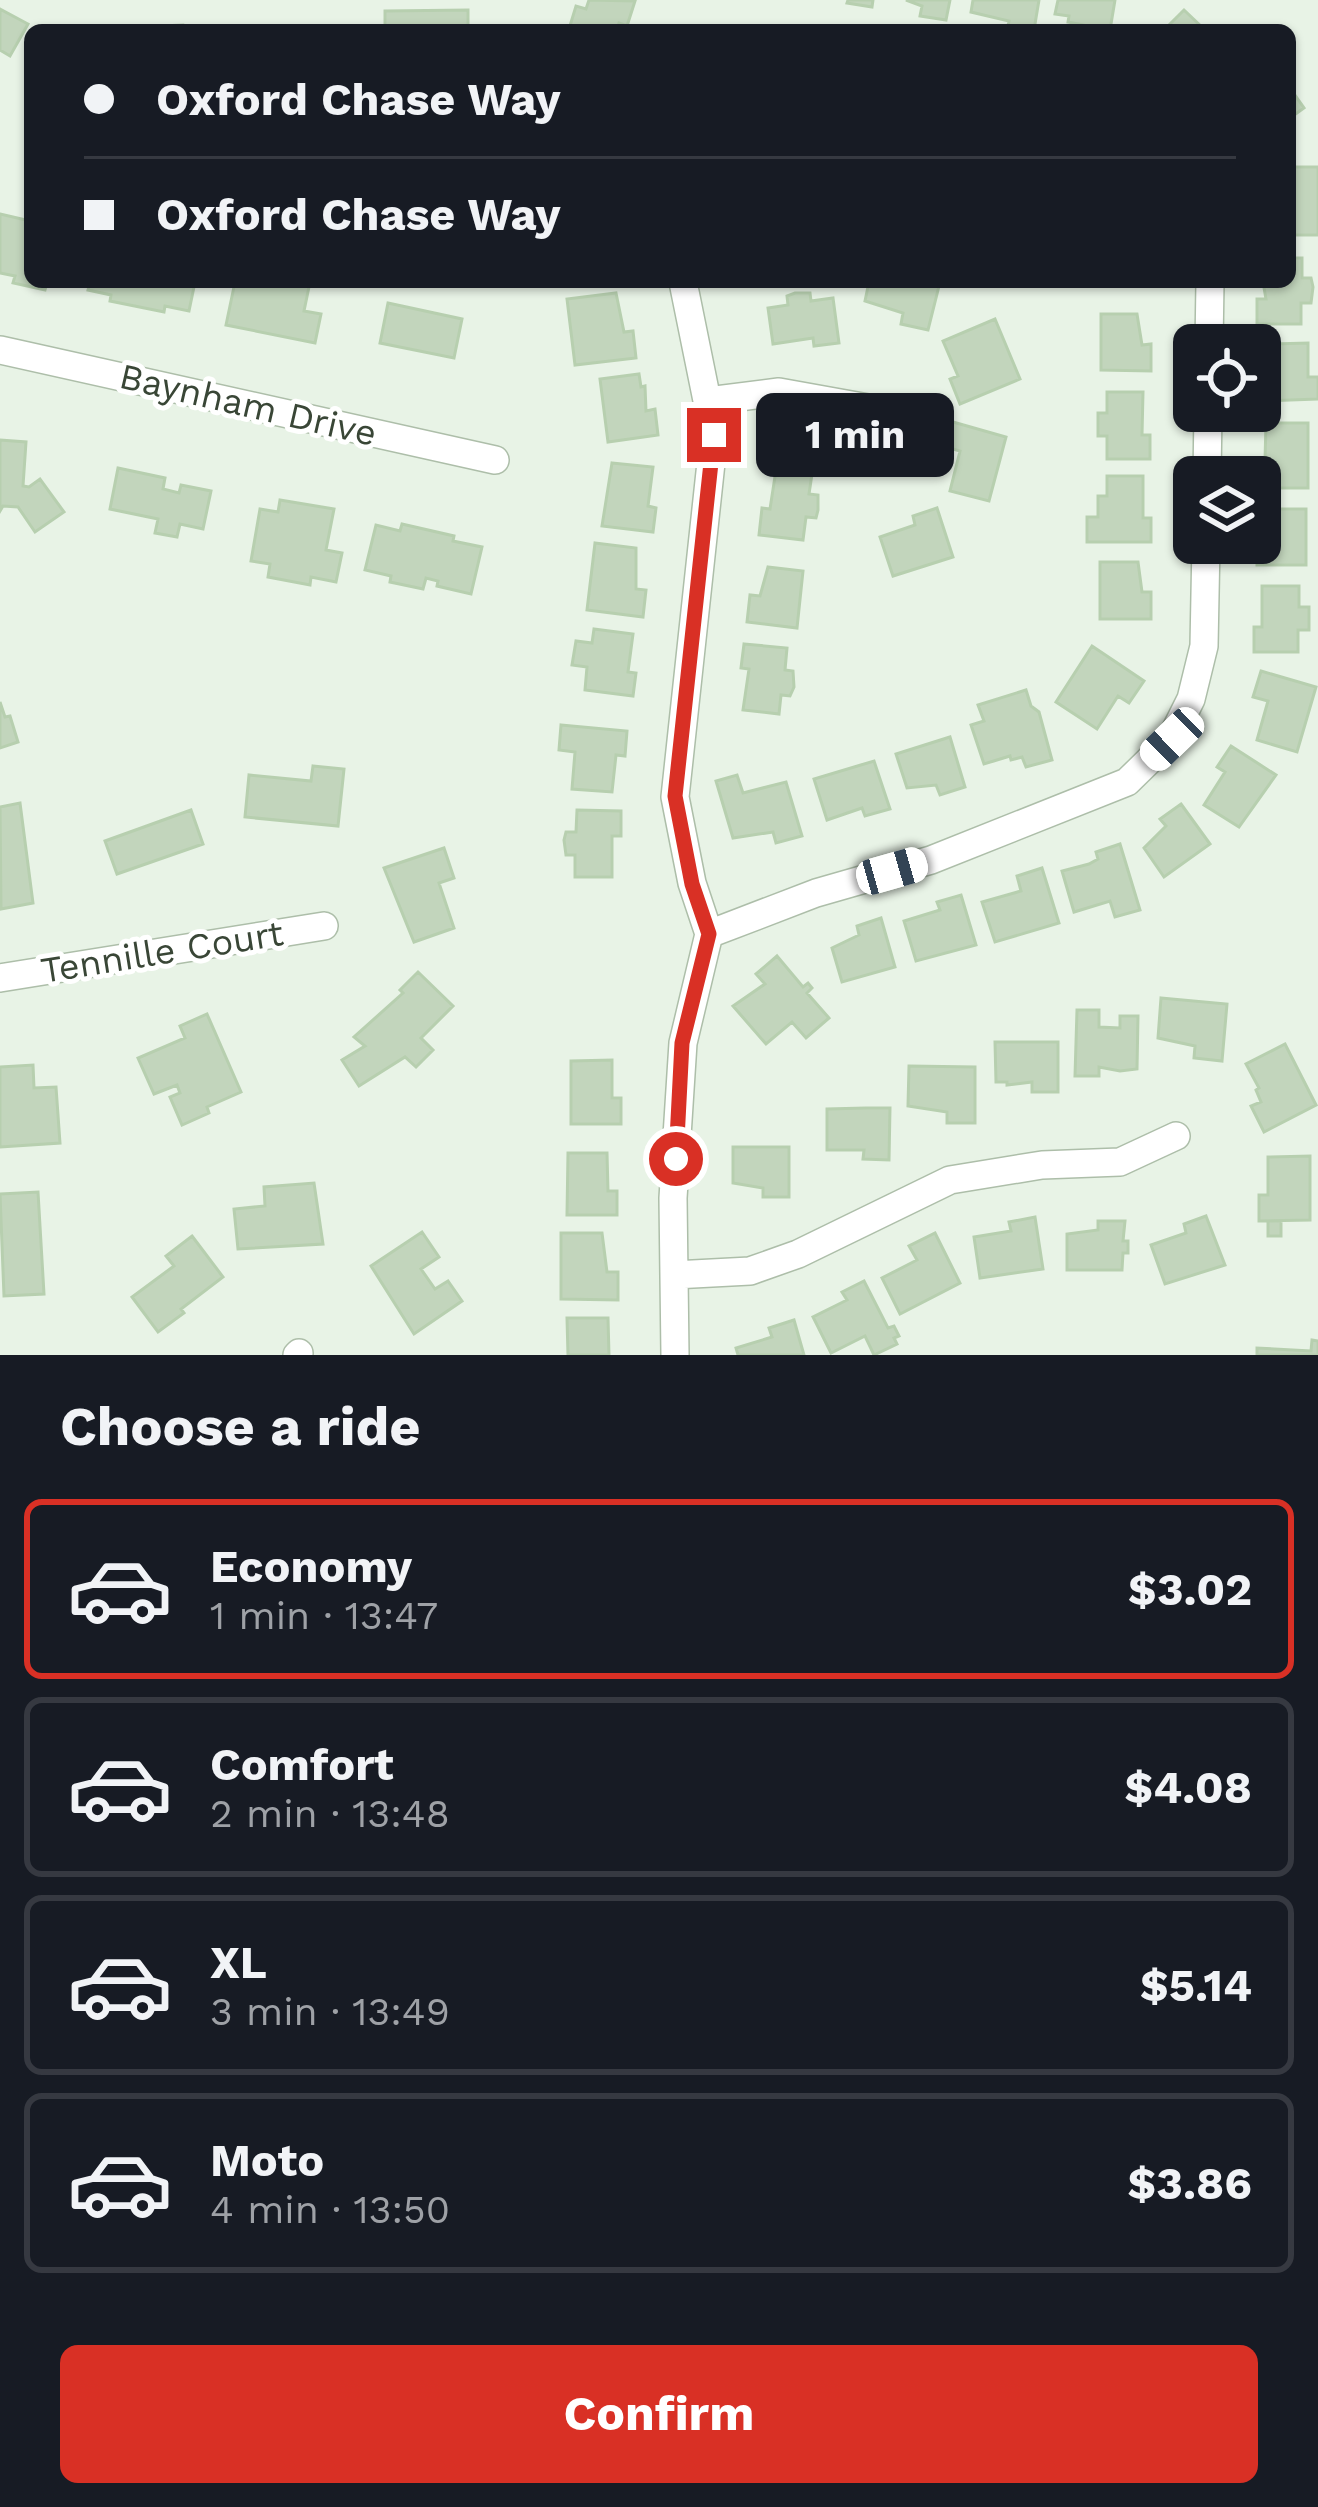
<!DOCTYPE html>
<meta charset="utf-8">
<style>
:root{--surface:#171b24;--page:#20242c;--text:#f1f3f6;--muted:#9ea1a6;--line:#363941;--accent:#d93025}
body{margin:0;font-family:"Work Sans",sans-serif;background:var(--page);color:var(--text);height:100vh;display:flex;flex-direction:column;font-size:45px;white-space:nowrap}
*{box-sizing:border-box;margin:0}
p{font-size:39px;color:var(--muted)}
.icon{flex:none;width:66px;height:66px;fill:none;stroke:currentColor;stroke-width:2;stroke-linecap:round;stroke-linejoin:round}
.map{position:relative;height:1355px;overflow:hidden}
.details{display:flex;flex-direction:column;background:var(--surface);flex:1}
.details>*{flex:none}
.banner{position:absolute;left:24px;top:24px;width:1272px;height:264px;border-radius:18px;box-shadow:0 3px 9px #0004;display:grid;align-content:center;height:264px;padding:0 60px;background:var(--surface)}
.fabs{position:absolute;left:1173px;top:324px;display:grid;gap:24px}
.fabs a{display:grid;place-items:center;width:108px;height:108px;border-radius:18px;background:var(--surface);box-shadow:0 3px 9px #0004;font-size:60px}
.end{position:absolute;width:54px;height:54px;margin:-27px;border:15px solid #d93025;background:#fff;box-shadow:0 0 0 6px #fff}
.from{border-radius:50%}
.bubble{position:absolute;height:84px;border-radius:18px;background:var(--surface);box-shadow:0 3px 9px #0004;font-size:39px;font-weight:700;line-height:84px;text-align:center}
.car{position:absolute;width:36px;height:72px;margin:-36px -18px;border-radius:15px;box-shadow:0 0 9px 3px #0007;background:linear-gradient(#fff 24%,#345 0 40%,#fff 0 76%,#345 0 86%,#fff 0)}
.banner b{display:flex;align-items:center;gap:42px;height:114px;font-size:45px}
.banner b+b{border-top:3px solid var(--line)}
.banner i{width:30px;height:30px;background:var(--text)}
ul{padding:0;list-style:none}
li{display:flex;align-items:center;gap:36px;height:180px;margin:0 24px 18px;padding:0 36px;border:6px solid var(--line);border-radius:18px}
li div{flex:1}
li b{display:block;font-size:45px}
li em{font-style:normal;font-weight:700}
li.selected{border-color:var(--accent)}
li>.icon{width:108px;height:108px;stroke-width:1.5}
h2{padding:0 60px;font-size:54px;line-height:144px}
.button{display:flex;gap:24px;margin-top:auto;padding:24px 60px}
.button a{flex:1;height:138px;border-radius:18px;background:var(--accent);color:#fff;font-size:48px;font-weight:700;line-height:138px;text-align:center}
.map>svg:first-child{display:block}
</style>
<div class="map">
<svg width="1318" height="1355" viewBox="0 0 1318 1355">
<rect width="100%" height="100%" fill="#e8f3e6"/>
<!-- building -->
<path fill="#c2d5bc" stroke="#b7cfaf" stroke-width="3" d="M 589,0 L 635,1 L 627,26 L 619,23 L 617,30 L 569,29 L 576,6 L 586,9 Z
M 848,0 L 873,0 L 872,7 L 847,3 Z
M 906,0 L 950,0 L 946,20 L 920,16 L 922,6 Z
M 973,0 L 1039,0 L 1034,30 L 1007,30 L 1009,21 L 971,12 Z
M 1058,0 L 1115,0 L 1110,30 L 1082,30 L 1083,25 L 1068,22 L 1069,16 L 1055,14 Z
M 0,9 L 28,24 L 10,56 L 0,50 Z
M 468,10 L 468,30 L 385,30 L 385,11 Z
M 1184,10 L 1205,30 L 1164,30 Z
M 183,25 L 184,30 L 112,30 L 112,28 Z
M 247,27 L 339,27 L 339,30 L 247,30 Z
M 1290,88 L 1304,108 L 1290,118 Z
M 1290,167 L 1318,167 L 1318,235 L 1290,235 Z
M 0,214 L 30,221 L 30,282 L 47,282 L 45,290 L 13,283 L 15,276 L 0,273 Z
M 1290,258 L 1302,258 L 1302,278 L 1311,278 L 1313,287 L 1311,303 L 1301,303 L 1301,324 L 1257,324 L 1257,299 L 1266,299 L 1263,282 L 1290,282 Z
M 90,282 L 195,282 L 189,311 L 165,306 L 164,312 L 110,301 L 111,295 L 88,290 Z
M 235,282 L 310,282 L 304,311 L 321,314 L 315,343 L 226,325 Z
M 869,282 L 940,282 L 928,330 L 901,324 L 903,313 L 865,301 Z
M 616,293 L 624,332 L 633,331 L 636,358 L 575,365 L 567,299 Z
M 795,293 L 810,293 L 811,301 L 833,298 L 839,343 L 814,346 L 813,338 L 773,344 L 768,308 L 788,305 L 787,296 Z
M 388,303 L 462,319 L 454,358 L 380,343 Z
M 1101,314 L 1137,314 L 1142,345 L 1151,344 L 1151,371 L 1101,370 Z
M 995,319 L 1020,379 L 960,404 L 950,379 L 958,376 L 943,341 Z
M 1308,343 L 1308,377 L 1318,377 L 1318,399 L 1260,401 L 1260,374 L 1267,374 L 1272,344 Z
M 639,374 L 641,387 L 645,386 L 646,411 L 655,409 L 658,435 L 608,442 L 600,379 Z
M 1107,392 L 1143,392 L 1142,435 L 1150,435 L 1150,459 L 1107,459 L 1107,436 L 1098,436 L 1098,413 L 1107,413 Z
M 953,422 L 1006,437 L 989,501 L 950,491 L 960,451 L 946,447 Z
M 1266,423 L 1308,423 L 1308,488 L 1260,488 L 1256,461 L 1265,461 Z
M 0,440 L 26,442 L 23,486 L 29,487 L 40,479 L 64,512 L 35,532 L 18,507 L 3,506 L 0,511 Z
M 612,463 L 653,467 L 648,506 L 656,508 L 653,532 L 602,526 Z
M 118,468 L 165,478 L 163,489 L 179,493 L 181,485 L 211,491 L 203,529 L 180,524 L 177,537 L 155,533 L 158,519 L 110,509 Z
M 776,470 L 812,474 L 809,494 L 818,495 L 818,510 L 816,518 L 806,517 L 803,540 L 759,535 L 762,508 L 770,509 Z
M 1107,476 L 1143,476 L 1143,518 L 1151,518 L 1151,542 L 1087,542 L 1087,517 L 1098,517 L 1098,496 L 1107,496 Z
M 280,500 L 334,509 L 326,550 L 342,553 L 336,582 L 311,577 L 310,585 L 268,577 L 270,564 L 251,561 L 260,509 L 278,512 Z
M 937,508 L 953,557 L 893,576 L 880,537 L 915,525 L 913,516 Z
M 1271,509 L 1306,509 L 1306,565 L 1257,565 L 1257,543 L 1266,539 Z
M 402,524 L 454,536 L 453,541 L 482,547 L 471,594 L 437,586 L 438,581 L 426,578 L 423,589 L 390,582 L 391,576 L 365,570 L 376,525 L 400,531 Z
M 595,543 L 636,548 L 636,589 L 646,590 L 643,617 L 587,610 Z
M 1100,562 L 1138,562 L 1142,592 L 1151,592 L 1151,619 L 1100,619 Z
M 768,567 L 803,571 L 797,628 L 747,622 L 750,595 L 760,596 Z
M 1262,586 L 1299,586 L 1299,607 L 1309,607 L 1309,630 L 1298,630 L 1298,652 L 1254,652 L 1254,627 L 1262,627 Z
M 594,629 L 633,634 L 628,672 L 636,673 L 633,696 L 585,690 L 587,667 L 572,665 L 576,641 L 592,643 Z
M 744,644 L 787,648 L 785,670 L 793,671 L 794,687 L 790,696 L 781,695 L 779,714 L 743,710 L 749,669 L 741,668 Z
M 1092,646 L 1144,681 L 1129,703 L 1118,696 L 1097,729 L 1056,702 Z
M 1261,671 L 1316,687 L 1297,752 L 1257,740 L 1268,701 L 1253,697 Z
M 1026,690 L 1031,706 L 1039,712 L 1052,760 L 1026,767 L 1022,757 L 1011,760 L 1010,756 L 984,764 L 971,725 L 984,721 L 978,705 Z
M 0,702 L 5,717 L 10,716 L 18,742 L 0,748 Z
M 561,725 L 627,731 L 625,756 L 616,755 L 612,792 L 572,789 L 575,752 L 559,750 Z
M 950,737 L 965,787 L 940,795 L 936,785 L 907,788 L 896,754 Z
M 1231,746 L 1276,775 L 1239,827 L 1204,805 L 1225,772 L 1217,767 Z
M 874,761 L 890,809 L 865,816 L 862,808 L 827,820 L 814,779 Z
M 313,766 L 344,769 L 338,826 L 245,817 L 249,775 L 311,781 Z
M 737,775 L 743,793 L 786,782 L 802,836 L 776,843 L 773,832 L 733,838 L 716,781 Z
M 20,803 L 33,903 L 1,909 L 0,807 Z
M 1181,804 L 1210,844 L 1164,877 L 1144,848 L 1166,826 L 1160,819 Z
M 191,810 L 203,844 L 117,874 L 105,841 Z
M 577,810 L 621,811 L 621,836 L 612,836 L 612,877 L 575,877 L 575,855 L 566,855 L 564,840 L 566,832 L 576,832 Z
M 1120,844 L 1140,910 L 1115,917 L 1110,901 L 1074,912 L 1062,871 L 1089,864 L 1098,859 L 1096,852 Z
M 444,848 L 454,878 L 439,883 L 454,928 L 414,942 L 384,868 Z
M 1042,868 L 1059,923 L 995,942 L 982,902 L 1021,891 L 1017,876 Z
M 961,895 L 976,945 L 916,961 L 904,921 L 940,910 L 937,902 Z
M 881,918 L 895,967 L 842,982 L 832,948 L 859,935 L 857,926 Z
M 777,956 L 803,987 L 808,983 L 812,988 L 807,993 L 829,1018 L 806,1038 L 792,1022 L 766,1044 L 733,1006 L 765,984 L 756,974 Z
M 418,972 L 453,1006 L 421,1038 L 433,1050 L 416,1067 L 405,1057 L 359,1086 L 342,1060 L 365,1046 L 354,1037 L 403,993 L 400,990 Z
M 1161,998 L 1227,1004 L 1222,1061 L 1194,1058 L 1195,1046 L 1158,1038 Z
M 1077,1010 L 1099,1010 L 1099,1027 L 1120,1028 L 1120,1016 L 1138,1016 L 1137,1069 L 1120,1071 L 1099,1067 L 1099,1076 L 1075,1076 Z
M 207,1014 L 241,1092 L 207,1107 L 209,1113 L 182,1125 L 170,1097 L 180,1093 L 177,1085 L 154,1094 L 138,1058 L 185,1038 L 180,1026 Z
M 995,1042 L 1058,1042 L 1058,1092 L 1032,1092 L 1032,1082 L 1007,1085 L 1007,1082 L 996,1082 Z
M 1285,1044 L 1316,1105 L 1264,1132 L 1251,1106 L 1261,1102 L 1256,1090 L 1259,1088 L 1246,1064 Z
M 612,1060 L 612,1098 L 621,1098 L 621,1124 L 571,1124 L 571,1061 Z
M 33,1065 L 34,1088 L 56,1087 L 60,1143 L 0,1147 L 0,1067 Z
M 909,1066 L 975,1067 L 975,1123 L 947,1123 L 947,1112 L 908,1106 Z
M 866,1108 L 890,1108 L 889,1160 L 863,1159 L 864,1150 L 827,1150 L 827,1109 Z
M 733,1147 L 789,1147 L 789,1197 L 763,1197 L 763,1188 L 733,1183 Z
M 568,1153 L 607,1153 L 608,1191 L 617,1191 L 617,1215 L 567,1215 Z
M 1310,1156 L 1310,1220 L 1259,1221 L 1259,1195 L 1268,1195 L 1268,1157 Z
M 314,1183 L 323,1244 L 238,1249 L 234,1209 L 265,1206 L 264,1187 Z
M 38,1192 L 44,1294 L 4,1296 L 0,1194 Z
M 1206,1216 L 1225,1265 L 1165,1284 L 1151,1245 L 1186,1233 L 1184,1224 Z
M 1035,1217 L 1043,1269 L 980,1278 L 974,1237 L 1011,1231 L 1009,1222 Z
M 1098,1221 L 1125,1221 L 1123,1241 L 1128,1241 L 1128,1253 L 1123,1253 L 1122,1270 L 1067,1270 L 1067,1234 L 1098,1230 Z
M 1268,1221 L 1281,1221 L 1281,1236 L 1268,1236 Z
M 422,1232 L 439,1257 L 421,1269 L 435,1289 L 448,1281 L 462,1301 L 414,1334 L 371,1266 Z
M 561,1233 L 602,1233 L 607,1272 L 618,1272 L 618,1300 L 561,1299 Z
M 935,1233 L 960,1283 L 900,1314 L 882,1278 L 917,1260 L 909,1246 Z
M 192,1236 L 223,1277 L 181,1309 L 184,1313 L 158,1332 L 132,1297 L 174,1266 L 166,1256 Z
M 864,1281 L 888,1328 L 894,1326 L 899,1336 L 894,1338 L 897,1344 L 874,1355 L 865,1336 L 831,1353 L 813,1317 L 847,1300 L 842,1292 Z
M 567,1318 L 608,1318 L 609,1355 L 568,1355 Z
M 794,1320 L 804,1355 L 738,1355 L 736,1348 L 772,1337 L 769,1328 Z
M 1312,1340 L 1318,1341 L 1318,1355 L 1257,1355 L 1257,1348 L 1311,1351 Z"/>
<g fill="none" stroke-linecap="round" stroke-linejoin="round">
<!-- street casing -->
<g stroke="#adbea9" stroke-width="30">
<path id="street" d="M 1209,345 L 1210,282
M 0,350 L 495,460
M 708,401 L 779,392 L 868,408
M 1207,477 L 1208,411
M 709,934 L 816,893 L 931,860 L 1127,782 L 1171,739 L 1191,699 L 1204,646 L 1206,543
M 0,978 L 324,926
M 674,1275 L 750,1271 L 798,1254 L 950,1180 L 1042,1165 L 1120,1162 L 1176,1136
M 297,1355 L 299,1353
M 675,1355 L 673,1198 L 683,1043 L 709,934 L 692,883 L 675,797 L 714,435 L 683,282"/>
</g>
<!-- street -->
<use href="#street" stroke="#fff" stroke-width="27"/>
</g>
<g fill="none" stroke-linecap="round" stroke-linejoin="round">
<!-- route -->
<path stroke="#d93025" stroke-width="15" d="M 676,1159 L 682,1043 L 709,934 L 692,884 L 675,796 L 714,435"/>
</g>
<g text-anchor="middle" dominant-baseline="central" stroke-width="10" stroke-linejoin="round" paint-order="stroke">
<!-- street labels -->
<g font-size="36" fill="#394636" stroke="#fff">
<text transform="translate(248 405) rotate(13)">Baynham Drive</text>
<text transform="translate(162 952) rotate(-9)">Tennille Court</text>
</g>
</g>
</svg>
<div class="fabs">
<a><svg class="icon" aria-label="locate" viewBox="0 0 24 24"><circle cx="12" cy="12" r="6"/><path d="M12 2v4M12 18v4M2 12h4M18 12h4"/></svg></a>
<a><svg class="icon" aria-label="layers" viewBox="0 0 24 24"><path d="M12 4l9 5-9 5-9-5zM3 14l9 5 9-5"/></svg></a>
</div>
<i class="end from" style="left:676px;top:1159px"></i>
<i class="end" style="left:714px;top:435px"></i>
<div class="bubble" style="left:756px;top:393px;width:198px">1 min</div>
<i class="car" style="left:1172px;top:739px;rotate:226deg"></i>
<i class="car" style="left:892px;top:871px;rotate:74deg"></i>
<div class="banner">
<b><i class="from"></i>Oxford Chase Way</b>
<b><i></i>Oxford Chase Way</b>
</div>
</div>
<section class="details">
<h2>Choose a ride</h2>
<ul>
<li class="selected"><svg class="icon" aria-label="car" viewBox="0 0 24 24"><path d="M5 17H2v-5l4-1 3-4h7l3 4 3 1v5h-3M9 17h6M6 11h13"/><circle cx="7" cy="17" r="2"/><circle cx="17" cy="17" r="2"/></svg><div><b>Economy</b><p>1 min · 13:47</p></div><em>$3.02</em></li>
<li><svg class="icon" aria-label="car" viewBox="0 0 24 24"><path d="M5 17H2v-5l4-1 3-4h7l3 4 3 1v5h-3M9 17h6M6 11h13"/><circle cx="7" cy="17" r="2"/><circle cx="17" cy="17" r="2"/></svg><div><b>Comfort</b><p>2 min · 13:48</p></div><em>$4.08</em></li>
<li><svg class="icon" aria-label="car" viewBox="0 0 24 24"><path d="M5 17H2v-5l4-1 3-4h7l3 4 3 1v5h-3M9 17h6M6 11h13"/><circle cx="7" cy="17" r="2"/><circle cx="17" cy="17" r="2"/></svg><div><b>XL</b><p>3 min · 13:49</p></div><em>$5.14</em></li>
<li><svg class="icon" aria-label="car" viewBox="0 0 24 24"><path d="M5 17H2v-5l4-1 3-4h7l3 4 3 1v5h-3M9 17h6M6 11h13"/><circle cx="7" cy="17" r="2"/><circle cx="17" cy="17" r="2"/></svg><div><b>Moto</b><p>4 min · 13:50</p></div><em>$3.86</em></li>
</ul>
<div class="button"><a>Confirm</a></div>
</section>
